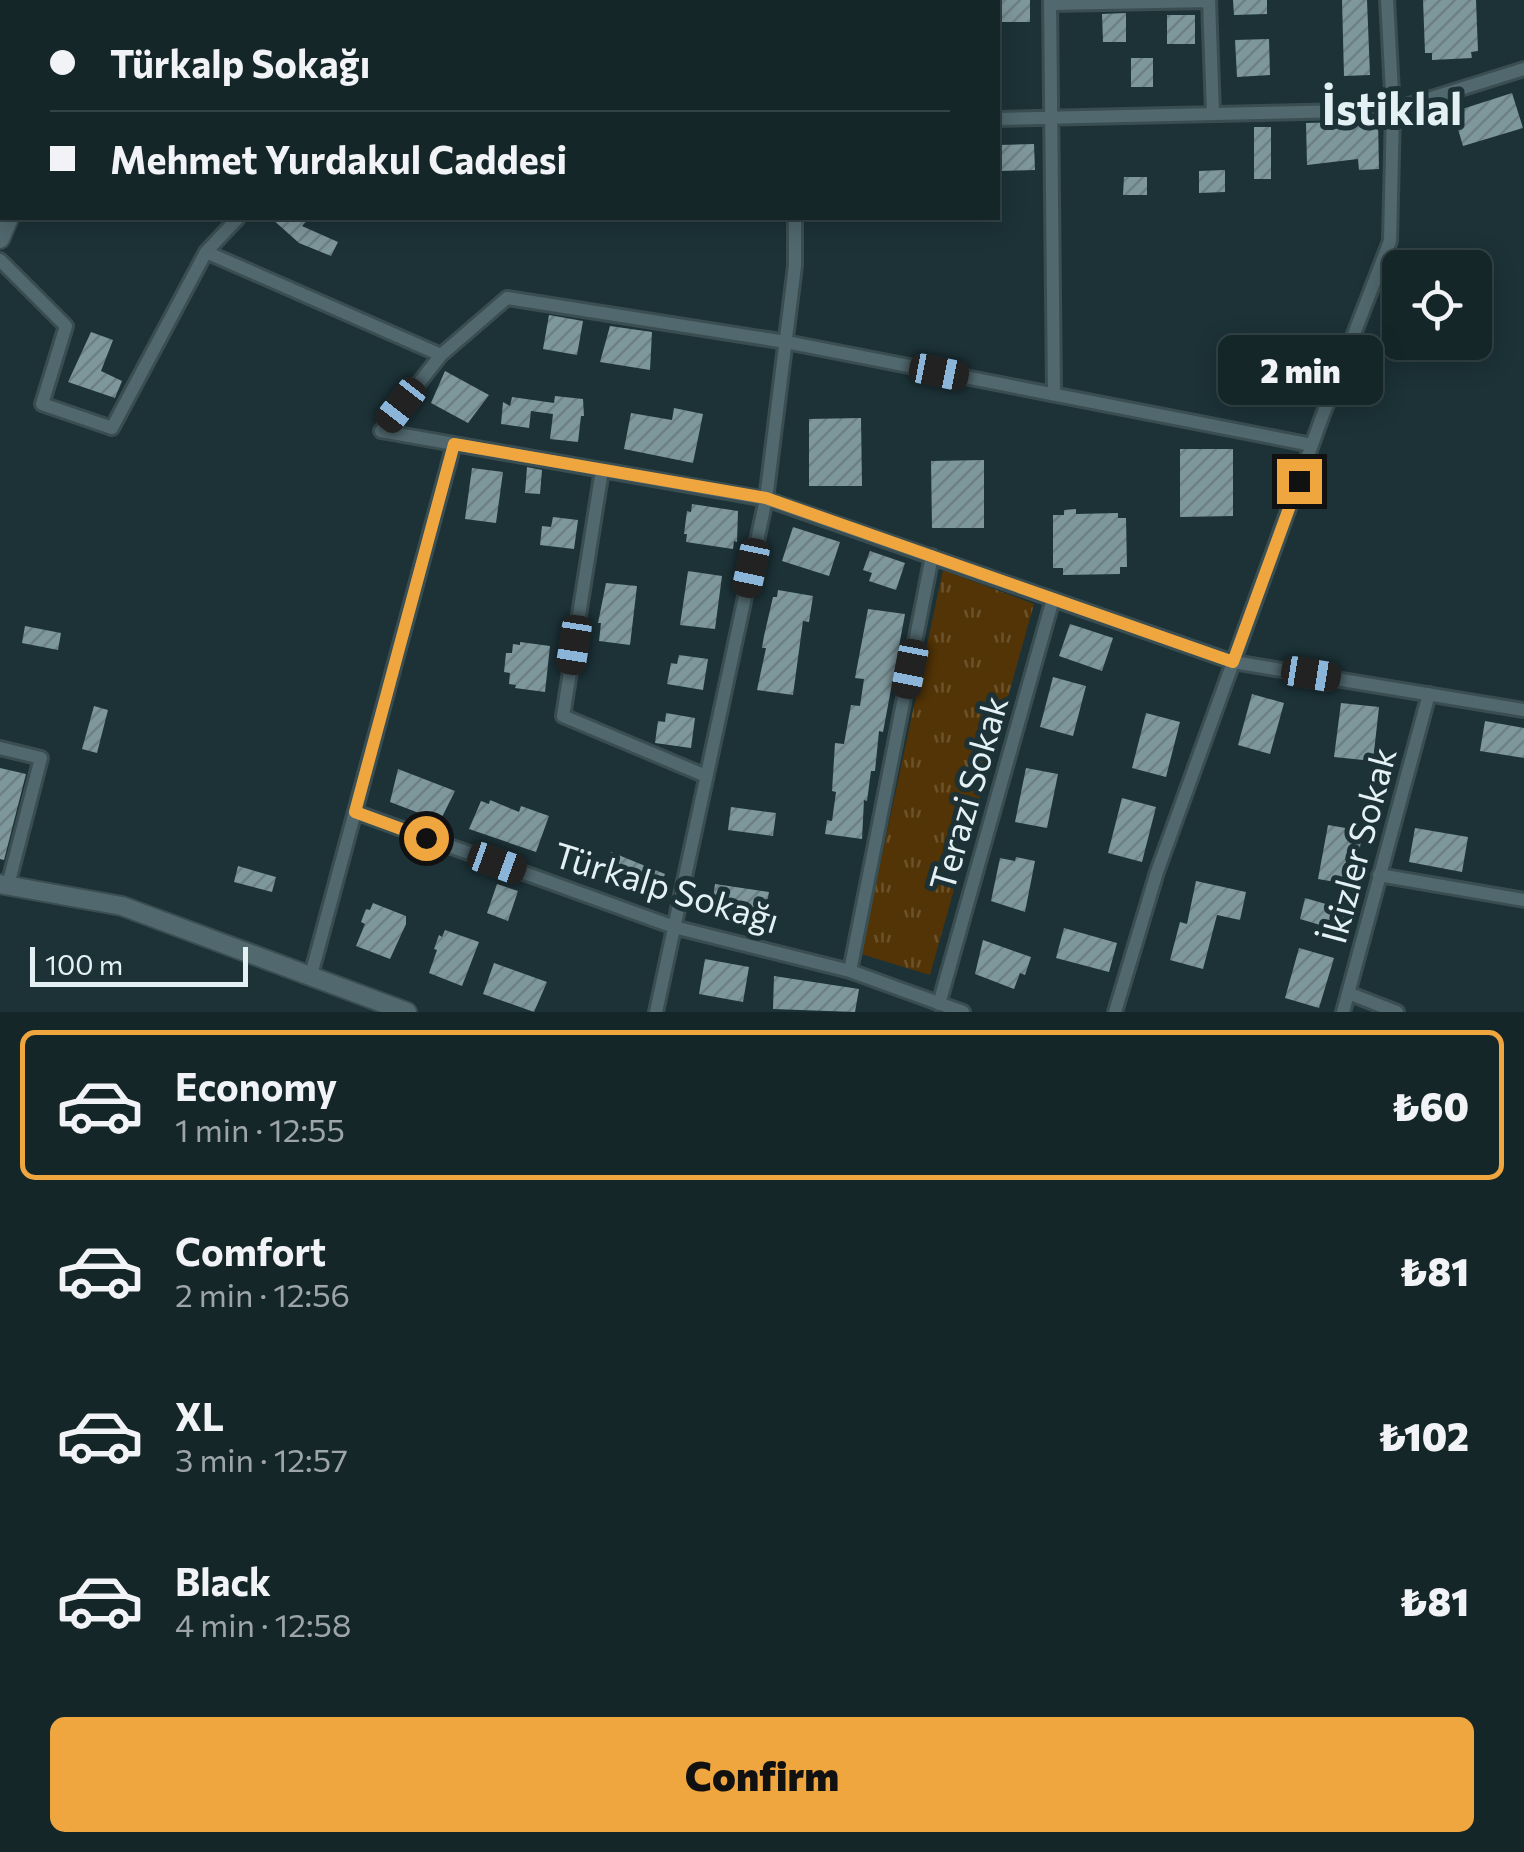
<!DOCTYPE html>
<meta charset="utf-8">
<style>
:root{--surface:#152629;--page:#1e2e31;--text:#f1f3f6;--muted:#9da5a8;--line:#344346;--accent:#f0a63f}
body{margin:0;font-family:Commissioner,sans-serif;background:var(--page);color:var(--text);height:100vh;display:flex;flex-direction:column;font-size:38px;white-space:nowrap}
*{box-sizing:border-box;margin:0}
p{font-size:32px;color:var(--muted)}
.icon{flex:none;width:55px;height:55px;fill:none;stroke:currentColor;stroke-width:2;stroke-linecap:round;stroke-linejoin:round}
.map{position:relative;height:1012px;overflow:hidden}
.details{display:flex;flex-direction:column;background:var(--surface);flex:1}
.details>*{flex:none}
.hud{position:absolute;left:0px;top:0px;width:1000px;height:220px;box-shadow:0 5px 25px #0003,0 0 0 2px var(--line);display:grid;align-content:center;height:220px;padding:0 50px;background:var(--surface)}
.controls{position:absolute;left:1382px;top:250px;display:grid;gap:20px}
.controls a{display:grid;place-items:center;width:110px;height:110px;border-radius:15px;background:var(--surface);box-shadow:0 5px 25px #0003,0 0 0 2px var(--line);font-size:50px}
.scale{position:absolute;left:30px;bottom:25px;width:218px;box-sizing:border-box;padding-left:10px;border:5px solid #e4f1f4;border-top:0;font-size:28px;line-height:35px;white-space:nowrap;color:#e4f1f4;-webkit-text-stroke:8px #1c3237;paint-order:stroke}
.end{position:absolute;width:45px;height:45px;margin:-22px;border:12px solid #f0a63f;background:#111;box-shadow:0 0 0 5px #111}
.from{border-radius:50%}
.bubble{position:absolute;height:70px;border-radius:15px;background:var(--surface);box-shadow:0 5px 25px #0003,0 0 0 2px var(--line);font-size:32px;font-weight:800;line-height:70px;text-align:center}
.car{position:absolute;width:30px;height:60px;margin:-30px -15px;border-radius:12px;box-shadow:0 0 8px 2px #0007;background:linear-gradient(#222 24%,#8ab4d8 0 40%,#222 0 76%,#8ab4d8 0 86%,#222 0)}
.hud b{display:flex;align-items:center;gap:35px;height:95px;font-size:38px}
.hud b+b{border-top:2px solid var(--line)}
.hud i{width:25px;height:25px;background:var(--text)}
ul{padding:18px 0 0;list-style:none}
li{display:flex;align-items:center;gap:30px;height:150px;margin:0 20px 15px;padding:0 30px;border:5px solid transparent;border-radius:15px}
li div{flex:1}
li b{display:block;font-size:38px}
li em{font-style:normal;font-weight:800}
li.on{border-color:var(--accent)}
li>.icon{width:90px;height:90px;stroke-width:1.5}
.cta{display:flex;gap:20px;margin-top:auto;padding:20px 50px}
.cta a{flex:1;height:115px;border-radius:15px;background:var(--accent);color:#111;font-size:40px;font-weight:800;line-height:115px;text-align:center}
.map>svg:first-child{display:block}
</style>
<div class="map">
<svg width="1524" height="1012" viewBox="0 0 1524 1012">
<defs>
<pattern id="park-tufts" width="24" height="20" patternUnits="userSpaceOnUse" patternTransform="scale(2.5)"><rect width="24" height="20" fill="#523406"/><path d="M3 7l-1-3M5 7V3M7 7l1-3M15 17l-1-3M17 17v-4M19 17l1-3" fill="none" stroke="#6b522b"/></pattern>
<pattern id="building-hatch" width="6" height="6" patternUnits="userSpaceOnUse" patternTransform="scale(2.5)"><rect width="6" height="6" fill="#7e979c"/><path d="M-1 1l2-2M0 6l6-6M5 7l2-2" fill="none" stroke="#6d7f83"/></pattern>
</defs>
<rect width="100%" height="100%" fill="#1c3237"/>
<!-- park -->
<path fill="url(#park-tufts)" d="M 943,570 L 1034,604 L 930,975 L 861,954 Z"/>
<!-- building -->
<path fill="url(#building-hatch)" d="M 1000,0 L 1030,0 L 1030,22 L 1001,22 Z
M 1233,0 L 1267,0 L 1267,14 L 1234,15 Z
M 1342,0 L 1367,0 L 1370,75 L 1344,76 Z
M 1423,0 L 1476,0 L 1478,51 L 1471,52 L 1472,58 L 1432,60 L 1432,53 L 1425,53 Z
M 1126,13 L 1126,42 L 1103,42 L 1102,14 Z
M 1167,15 L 1195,15 L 1195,44 L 1167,44 Z
M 1269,39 L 1270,75 L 1237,77 L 1235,40 Z
M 1131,58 L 1153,58 L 1153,87 L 1131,87 Z
M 1512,93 L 1523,128 L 1463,146 L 1453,112 Z
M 1378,121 L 1379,169 L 1359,170 L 1358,159 L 1307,165 L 1306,123 Z
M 1254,127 L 1271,127 L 1271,179 L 1254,179 Z
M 1034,144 L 1035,170 L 998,171 L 998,145 Z
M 1225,170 L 1225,192 L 1199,193 L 1199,171 Z
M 1124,177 L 1147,177 L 1147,195 L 1123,195 Z
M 271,218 L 309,218 L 302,226 L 338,242 L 331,256 L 299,243 Z
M 549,315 L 583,321 L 577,355 L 543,349 Z
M 610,326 L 652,332 L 650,370 L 600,362 Z
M 91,332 L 113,340 L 101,371 L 122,381 L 115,398 L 68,382 Z
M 445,371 L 489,395 L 468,423 L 431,403 Z
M 555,396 L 583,399 L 584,416 L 581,416 L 578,442 L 550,439 L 553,414 L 531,411 L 529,428 L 501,424 L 503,402 L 510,406 L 512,397 L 554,403 Z
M 674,408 L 703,414 L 693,463 L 624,449 L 631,413 L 672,420 Z
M 861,418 L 862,486 L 809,486 L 809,419 Z
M 1180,449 L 1233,449 L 1233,516 L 1180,517 Z
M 984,460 L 984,528 L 932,528 L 931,461 Z
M 527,467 L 542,470 L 540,494 L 525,493 Z
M 472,468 L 503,472 L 496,523 L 465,519 Z
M 692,504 L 738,511 L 737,542 L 734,541 L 733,549 L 686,542 L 687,534 L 684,534 L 687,511 L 691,512 Z
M 1076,509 L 1076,514 L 1118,513 L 1118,518 L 1126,518 L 1127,567 L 1120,567 L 1120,574 L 1063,575 L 1063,568 L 1053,568 L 1053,515 L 1064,515 L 1064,510 Z
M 553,517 L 578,520 L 574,549 L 540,545 L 542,526 L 551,527 Z
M 793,527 L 840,542 L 829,576 L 782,561 Z
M 870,551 L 905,563 L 896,590 L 869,581 L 872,573 L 863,570 Z
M 688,571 L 722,576 L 715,629 L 680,625 Z
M 606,583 L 637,586 L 630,645 L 599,641 L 601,623 L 598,623 Z
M 778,590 L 813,596 L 809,622 L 803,621 L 793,695 L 757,690 L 766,648 L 762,648 L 764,636 L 773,597 L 777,597 Z
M 868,609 L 905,614 L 883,732 L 879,731 L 875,771 L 871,771 L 867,801 L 864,800 L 862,839 L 825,834 L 827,820 L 832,821 L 836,792 L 832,791 L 835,743 L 844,744 L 851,705 L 860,706 L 864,679 L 855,678 Z
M 1070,624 L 1113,638 L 1102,671 L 1059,656 Z
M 25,626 L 61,633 L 58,650 L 22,643 Z
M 520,642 L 550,646 L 545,692 L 515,688 L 516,685 L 509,684 L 510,673 L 504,672 L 506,653 L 512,653 L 513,644 L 520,645 Z
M 679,655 L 708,659 L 703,690 L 667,684 L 671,663 L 677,664 Z
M 1053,677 L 1086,686 L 1073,736 L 1040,727 Z
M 1252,694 L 1284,703 L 1270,754 L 1238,745 Z
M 1341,703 L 1379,707 L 1373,761 L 1334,757 Z
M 94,706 L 108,710 L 97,753 L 82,749 Z
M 666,713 L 695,718 L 691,748 L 655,743 L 658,721 L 665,722 Z
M 1146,713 L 1180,722 L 1166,777 L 1132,768 Z
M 1485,721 L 1524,728 L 1524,758 L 1480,751 Z
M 0,768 L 26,774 L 4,860 L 0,859 Z
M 1026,768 L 1058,774 L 1047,828 L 1015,822 Z
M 398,769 L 455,791 L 440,821 L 390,802 Z
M 1122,798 L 1156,807 L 1142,862 L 1108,853 Z
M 490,800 L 519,812 L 521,806 L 549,816 L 536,852 L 469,829 L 481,801 L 489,804 Z
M 731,807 L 776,813 L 773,836 L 728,830 Z
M 1328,825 L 1363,831 L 1353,885 L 1318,879 Z
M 1415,828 L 1468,837 L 1462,872 L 1409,862 Z
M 611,852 L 665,874 L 655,900 L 618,888 L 619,886 L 601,879 Z
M 1016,857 L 1035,861 L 1025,912 L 991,901 L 1000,858 L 1015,861 Z
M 238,866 L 276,877 L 272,892 L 234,882 Z
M 1196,881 L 1246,892 L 1240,920 L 1217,915 L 1203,969 L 1170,960 L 1180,922 L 1187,924 Z
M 497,884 L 518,891 L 508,921 L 487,913 Z
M 715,884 L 769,892 L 764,920 L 711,912 Z
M 1305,898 L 1350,911 L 1344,932 L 1300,919 Z
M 373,903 L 406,916 L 406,924 L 390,959 L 356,946 L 365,924 L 361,922 L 366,909 L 370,910 Z
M 1064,928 L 1117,943 L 1109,972 L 1056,958 Z
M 445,930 L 479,942 L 462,986 L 429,973 L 437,950 L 434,949 L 439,935 L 442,937 Z
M 983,940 L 1031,957 L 1025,975 L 1020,973 L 1014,989 L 975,974 Z
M 1299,948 L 1334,958 L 1319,1008 L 1285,998 Z
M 705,959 L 749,967 L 743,1002 L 699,994 Z
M 494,963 L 547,982 L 534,1012 L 483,994 Z
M 774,976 L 859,989 L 855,1012 L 773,1009 Z"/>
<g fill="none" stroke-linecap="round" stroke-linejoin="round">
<!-- street casing -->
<g stroke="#3a4e51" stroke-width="18">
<path id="street" d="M 262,0 L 263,2
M 788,0 L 788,2
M 942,0 L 942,2
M 1050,0 L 1054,394
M 1209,0 L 1213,114
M 1050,4 L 1209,1
M 998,119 L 1393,110 L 1524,69
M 0,190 L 2,189
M 206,252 L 441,355 L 507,298 L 786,342 L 1312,445
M 0,260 L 66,326 L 42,404 L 112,428 L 206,252 L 238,218
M 441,355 L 381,431 L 766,499 L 1233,662 L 1524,710
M 602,470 L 563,716 L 706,776
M 0,748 L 41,758 L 8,885
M 355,812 L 674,927 L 850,971 L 963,1012
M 1379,875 L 1524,900
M 850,971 L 932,556
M 311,975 L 454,444
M 1348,993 L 1397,1012
M 939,1004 L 1053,599
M 656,1012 L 766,499 L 795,266 L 795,218
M 1115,1012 L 1157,872 L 1322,417 L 1390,241 L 1393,110 L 1387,0
M 1343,1012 L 1429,694"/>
</g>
<!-- secondary casing -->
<g stroke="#3a4e51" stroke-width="22">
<path id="secondary" d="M 97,2 L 98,0
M 0,239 L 9,218
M 0,884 L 122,906 L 407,1012"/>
</g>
<!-- street -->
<use href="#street" stroke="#50686e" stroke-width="12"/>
<!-- secondary -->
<use href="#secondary" stroke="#50686e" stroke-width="18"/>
</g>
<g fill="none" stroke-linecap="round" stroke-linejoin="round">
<!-- route -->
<path stroke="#f0a63f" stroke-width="12" d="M 426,838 L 355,812 L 454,444 L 766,498 L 1233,662 L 1299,481"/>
</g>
<g text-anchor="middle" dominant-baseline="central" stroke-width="10" stroke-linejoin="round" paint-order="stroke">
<!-- street labels -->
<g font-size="35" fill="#e4f1f4" stroke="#1c3237">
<text transform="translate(967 793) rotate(-74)">Terazi Sokak</text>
<text transform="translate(1357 845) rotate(-75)">İkizler Sokak</text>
<text transform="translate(667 886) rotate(17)">Türkalp Sokağı</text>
</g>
<!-- district labels -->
<g font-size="45" font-weight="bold" fill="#e4f1f4" stroke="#1c3237">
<text x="1392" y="106">İstiklal</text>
</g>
</g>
</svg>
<div class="controls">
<a><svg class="icon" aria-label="locate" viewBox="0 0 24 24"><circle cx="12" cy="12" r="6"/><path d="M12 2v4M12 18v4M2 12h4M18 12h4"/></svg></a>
</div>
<div class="scale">100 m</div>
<i class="end from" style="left:426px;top:838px"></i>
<i class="end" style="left:1299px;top:481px"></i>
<div class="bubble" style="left:1218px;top:335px;width:165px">2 min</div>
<i class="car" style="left:939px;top:372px;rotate:101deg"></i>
<i class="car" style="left:401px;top:405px;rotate:218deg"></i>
<i class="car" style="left:751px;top:568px;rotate:192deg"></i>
<i class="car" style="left:574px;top:645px;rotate:189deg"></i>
<i class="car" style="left:910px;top:669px;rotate:191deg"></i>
<i class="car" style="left:1311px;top:674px;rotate:99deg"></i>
<i class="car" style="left:497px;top:863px;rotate:110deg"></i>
<div class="hud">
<b><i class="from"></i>Türkalp Sokağı</b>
<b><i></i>Mehmet Yurdakul Caddesi</b>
</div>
</div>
<section class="details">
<ul>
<li class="on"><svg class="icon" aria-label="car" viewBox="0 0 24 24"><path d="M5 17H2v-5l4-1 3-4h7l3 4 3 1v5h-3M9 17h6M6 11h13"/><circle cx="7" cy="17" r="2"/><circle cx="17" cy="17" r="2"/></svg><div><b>Economy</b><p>1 min · 12:55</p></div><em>₺60</em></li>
<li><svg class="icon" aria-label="car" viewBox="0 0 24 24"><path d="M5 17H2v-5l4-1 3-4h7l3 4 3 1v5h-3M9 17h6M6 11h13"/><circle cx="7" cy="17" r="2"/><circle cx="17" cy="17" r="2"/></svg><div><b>Comfort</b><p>2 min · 12:56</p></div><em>₺81</em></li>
<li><svg class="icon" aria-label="car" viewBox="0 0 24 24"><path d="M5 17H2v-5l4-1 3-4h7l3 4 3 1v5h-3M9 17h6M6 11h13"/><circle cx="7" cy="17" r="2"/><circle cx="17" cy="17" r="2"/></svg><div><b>XL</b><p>3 min · 12:57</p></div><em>₺102</em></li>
<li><svg class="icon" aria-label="car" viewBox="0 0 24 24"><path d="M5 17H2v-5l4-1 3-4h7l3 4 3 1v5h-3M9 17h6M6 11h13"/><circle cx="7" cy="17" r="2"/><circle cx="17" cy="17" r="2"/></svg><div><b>Black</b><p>4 min · 12:58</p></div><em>₺81</em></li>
</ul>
<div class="cta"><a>Confirm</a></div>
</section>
